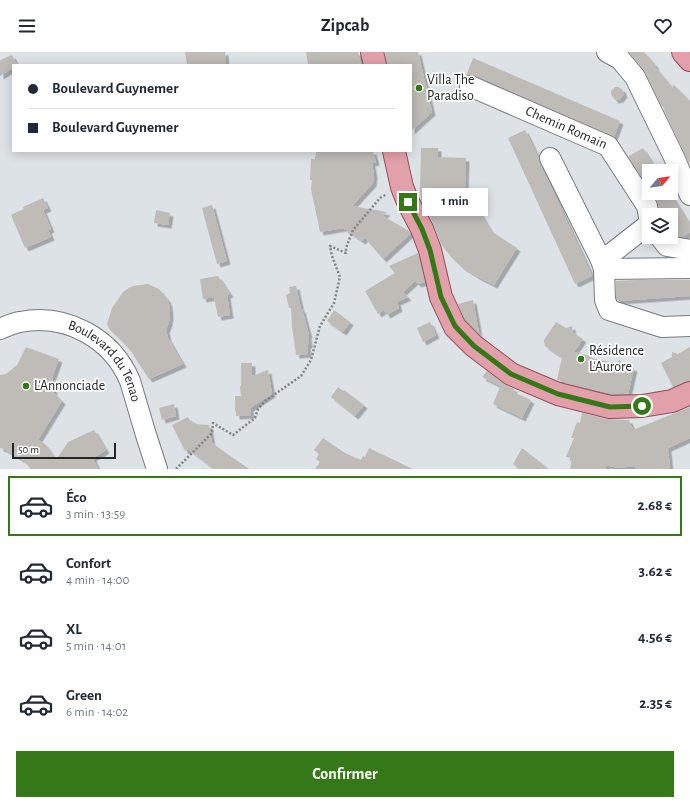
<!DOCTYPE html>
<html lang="fr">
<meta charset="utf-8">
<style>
:root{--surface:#fff;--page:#f2f2f3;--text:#1f2937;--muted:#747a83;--line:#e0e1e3;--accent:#357817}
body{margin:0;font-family:"Alegreya Sans",sans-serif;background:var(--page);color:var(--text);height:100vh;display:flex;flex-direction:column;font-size:15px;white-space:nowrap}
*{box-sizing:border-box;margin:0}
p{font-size:13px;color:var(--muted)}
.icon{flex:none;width:22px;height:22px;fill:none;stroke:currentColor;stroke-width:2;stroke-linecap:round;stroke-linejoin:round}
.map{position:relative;height:417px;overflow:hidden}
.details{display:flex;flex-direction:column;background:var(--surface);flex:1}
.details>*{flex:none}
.top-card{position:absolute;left:12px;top:12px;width:400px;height:88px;border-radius:0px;box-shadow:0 2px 10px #0003;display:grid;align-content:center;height:88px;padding:0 16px;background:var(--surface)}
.needle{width:26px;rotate:61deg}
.buttons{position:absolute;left:642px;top:112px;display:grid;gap:8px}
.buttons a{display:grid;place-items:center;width:36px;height:36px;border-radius:0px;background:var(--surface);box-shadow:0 2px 10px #0003;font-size:20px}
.scale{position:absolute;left:12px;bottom:10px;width:104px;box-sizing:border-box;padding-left:4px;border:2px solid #232526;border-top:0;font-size:11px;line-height:14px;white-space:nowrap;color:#232526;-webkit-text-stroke:3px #fff;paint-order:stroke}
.end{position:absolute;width:18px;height:18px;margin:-9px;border:5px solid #357817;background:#fff;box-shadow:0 0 0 2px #fff}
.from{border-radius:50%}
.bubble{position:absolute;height:28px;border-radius:0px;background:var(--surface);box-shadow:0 2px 10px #0003;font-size:13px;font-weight:700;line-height:28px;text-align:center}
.top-card b{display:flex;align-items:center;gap:14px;height:38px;font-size:15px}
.top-card b+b{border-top:1px solid var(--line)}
.top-card i{width:10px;height:10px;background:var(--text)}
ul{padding:7px 0 0;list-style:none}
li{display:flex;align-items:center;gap:12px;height:60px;margin:0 8px 6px;padding:0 8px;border:2px solid transparent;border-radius:0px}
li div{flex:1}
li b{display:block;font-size:15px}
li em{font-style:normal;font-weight:700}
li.on{border-color:var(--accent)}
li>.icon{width:36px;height:36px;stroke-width:1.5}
.cta{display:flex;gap:8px;margin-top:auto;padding:8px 16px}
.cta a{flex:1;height:46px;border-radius:0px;background:var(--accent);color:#fff;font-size:16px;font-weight:700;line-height:46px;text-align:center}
header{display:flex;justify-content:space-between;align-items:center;height:52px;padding:0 16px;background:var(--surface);font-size:18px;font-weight:700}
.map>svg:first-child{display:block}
</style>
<header><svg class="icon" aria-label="menu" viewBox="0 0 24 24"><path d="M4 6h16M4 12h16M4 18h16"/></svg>Zipcab<svg class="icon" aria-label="heart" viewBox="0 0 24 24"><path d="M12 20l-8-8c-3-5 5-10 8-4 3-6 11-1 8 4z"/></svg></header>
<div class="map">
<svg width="690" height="417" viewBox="0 0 690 417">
<defs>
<filter id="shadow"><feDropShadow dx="3.5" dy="3.5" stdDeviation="0" flood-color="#0004"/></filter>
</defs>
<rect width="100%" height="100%" fill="#dde2e6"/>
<!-- building -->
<path fill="#bfbbb7" filter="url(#shadow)" d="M 185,0 L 225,0 L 226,13 L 187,13 Z
M 306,0 L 358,0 L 361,13 L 308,13 Z
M 385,0 L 418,0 L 432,60 L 411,79 L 411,13 L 387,13 Z
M 629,0 L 644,0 L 656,14 L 655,15 L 672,35 L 674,33 L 688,47 L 690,52 L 690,113 L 664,58 L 665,57 L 661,53 L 645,20 Z
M 12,3 L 17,13 L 13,13 L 13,16 L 0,24 L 0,8 Z
M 473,6 L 620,69 L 614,85 L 475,23 L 469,23 L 466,24 Z
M 615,35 L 618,35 L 622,37 L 624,42 L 620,47 L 615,48 L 611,42 L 611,39 Z
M 525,78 L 539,107 L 540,111 L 592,224 L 575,232 L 508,86 Z
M 421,96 L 438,96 L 438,105 L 466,106 L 465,136 L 491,179 L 517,196 L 494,233 L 478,225 L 462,215 L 452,206 L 441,192 L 433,171 L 421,148 L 420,135 Z
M 643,96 L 657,119 L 649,119 L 649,136 L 629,106 L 629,104 Z
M 316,99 L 373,99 L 376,110 L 372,111 L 374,123 L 373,131 L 352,154 L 387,160 L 383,164 L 409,179 L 410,182 L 383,207 L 365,186 L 362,189 L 343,176 L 320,180 L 311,137 L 312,128 L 310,128 L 311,107 L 315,107 Z
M 652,141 L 670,141 L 690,173 L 690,180 L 683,185 L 675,184 L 671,177 L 671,163 L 663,163 L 659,158 L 657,148 Z
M 43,146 L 48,156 L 43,158 L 51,177 L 48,178 L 51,185 L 25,196 L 11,163 L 24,157 L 23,155 Z
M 212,153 L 227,209 L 217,212 L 202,156 Z
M 156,158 L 170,161 L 168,173 L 154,171 Z
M 418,201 L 425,230 L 418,232 L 415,229 L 403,240 L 408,245 L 397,250 L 399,256 L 387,263 L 384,258 L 378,262 L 365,239 L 395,221 L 389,214 Z
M 218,224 L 230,242 L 227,243 L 230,263 L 218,265 L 214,245 L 203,247 L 200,227 Z
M 636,228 L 690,228 L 690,244 L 618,249 L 616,246 L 616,229 Z
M 148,232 L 159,237 L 167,247 L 169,252 L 170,263 L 169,270 L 166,278 L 168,286 L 183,312 L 149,327 L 139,312 L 131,299 L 121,288 L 110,278 L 107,272 L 112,256 L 123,240 L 129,236 L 133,234 Z
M 296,234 L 301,257 L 302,257 L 309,283 L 308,283 L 309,293 L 307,293 L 308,302 L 296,303 L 292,274 L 291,256 L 289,256 L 286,243 L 290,241 L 289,235 Z
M 473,248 L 479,281 L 465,268 L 458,252 Z
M 334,258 L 350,270 L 343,280 L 327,269 Z
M 430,270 L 436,283 L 423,290 L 417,276 Z
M 556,270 L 566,276 L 572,274 L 573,281 L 583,287 L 574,300 L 591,304 L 592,306 L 615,311 L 620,308 L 622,313 L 634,316 L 628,342 L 613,342 L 565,331 L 566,330 L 557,328 L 562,305 L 545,294 L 544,288 Z
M 26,295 L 59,307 L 52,326 L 54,341 L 62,349 L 38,388 L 45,392 L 56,408 L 68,390 L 94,378 L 106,398 L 93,406 L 98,417 L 31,417 L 24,409 L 4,397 L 0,396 L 0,323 L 6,322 L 17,313 Z
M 690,295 L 690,329 L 685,330 L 673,335 L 661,311 L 672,305 L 672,300 L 678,302 Z
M 241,311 L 252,311 L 252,324 L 268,318 L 272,342 L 250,356 L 251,363 L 236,364 L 236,359 L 235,359 L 235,344 L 241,344 L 240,334 L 241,334 Z
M 487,319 L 504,332 L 514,337 L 513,340 L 531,348 L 522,366 L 493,352 L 500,335 L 504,336 L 482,325 Z
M 338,335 L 343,339 L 344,338 L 364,353 L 355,364 L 331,345 Z
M 174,352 L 176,364 L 162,368 L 159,356 Z
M 690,355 L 690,386 L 668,396 L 670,417 L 635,417 L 635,414 L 618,416 L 606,413 L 605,417 L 570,417 L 572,406 L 566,405 L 574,386 L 571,386 L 577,370 L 580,371 L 582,361 L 607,367 L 629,368 L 633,378 Z
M 188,365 L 192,372 L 194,370 L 196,372 L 209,373 L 212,391 L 229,403 L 249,417 L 214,417 L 188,397 L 185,399 L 172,373 Z
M 323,386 L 345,401 L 361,408 L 363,404 L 365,405 L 369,396 L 413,417 L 315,417 L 320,410 L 316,407 L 319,402 L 314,398 Z
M 522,396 L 549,417 L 519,417 L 513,412 Z"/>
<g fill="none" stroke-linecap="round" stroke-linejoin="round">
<!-- minor casing -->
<g stroke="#777b7f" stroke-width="22">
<g id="minor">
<path d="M 607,0 L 620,7 L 635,25 L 674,105 L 690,143"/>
<path id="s1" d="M 470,34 L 608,94 L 647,154 L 649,165"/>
<path d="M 550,106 L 601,208 L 604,217 L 690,216"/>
<path d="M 660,185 L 667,194 L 690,198"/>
<path d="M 601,208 L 612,201 L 649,172"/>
<path d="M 604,217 L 605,248 L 609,258 L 662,275 L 690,274"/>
<path id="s2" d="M 0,277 C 7,274 13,271 20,270 C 66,261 112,286 130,329 L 146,383 L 157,417"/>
</g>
</g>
<!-- major casing -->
<g stroke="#924d57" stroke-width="24">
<path id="major" d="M 372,0 L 375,13
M 683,0 L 690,8
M 394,99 L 402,135 L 408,150 L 422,177 L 430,198 L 441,245 L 455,275 L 474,294 L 511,322 L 558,342 L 610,355 L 642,354 L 672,349 L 690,341"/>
</g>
<!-- path -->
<path stroke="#7f8385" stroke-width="2.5" stroke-dasharray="2 2" stroke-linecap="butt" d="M 176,417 L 212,381 L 213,371 L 233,383 L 255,366 L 258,357 L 265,349 L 301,324 L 311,308 L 320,274 L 334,251 L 340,225 L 332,204 L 330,194 L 346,201 L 346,196 L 353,178 L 380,146 L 387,142"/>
<!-- minor -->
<use href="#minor" stroke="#fff" stroke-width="20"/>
<!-- major -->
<use href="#major" stroke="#e2a1aa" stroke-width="22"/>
</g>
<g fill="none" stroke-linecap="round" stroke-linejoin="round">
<!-- route -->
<path stroke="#357817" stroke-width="5" d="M 408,150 L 422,177 L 430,198 L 441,245 L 455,274 L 474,294 L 511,322 L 558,342 L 610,355 L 642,354"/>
</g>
<!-- markers -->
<g fill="#357817" stroke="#fff" stroke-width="1.5">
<circle cx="419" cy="36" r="4"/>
<circle cx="581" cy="307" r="4"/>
<circle cx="26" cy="334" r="4"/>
</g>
<g text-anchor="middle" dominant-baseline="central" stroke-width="3.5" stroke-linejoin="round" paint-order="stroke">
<!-- poi labels -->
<g font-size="14" fill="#232526" stroke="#fff" text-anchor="start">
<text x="427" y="28">Villa The<tspan x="427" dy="16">Paradiso</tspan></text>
<text x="589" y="299">Résidence<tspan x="589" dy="16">L'Aurore</tspan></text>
<text x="34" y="334">L'Annonciade</text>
</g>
<!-- street labels -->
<g font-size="14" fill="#232526" stroke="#fff">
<text stroke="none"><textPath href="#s1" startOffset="105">Chemin Romain</textPath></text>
<text stroke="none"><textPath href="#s2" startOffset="124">Boulevard du Tenao</textPath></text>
</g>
</g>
</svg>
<div class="buttons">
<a><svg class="needle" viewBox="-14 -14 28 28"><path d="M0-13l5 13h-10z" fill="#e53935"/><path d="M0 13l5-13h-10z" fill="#747a83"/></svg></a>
<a><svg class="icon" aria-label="layers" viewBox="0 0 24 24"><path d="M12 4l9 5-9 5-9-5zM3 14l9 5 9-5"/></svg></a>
</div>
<div class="scale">50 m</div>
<i class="end from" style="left:642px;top:354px"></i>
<i class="end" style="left:408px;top:150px"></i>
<div class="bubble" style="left:422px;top:136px;width:66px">1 min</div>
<div class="top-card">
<b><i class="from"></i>Boulevard Guynemer</b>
<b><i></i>Boulevard Guynemer</b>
</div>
</div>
<section class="details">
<ul>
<li class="on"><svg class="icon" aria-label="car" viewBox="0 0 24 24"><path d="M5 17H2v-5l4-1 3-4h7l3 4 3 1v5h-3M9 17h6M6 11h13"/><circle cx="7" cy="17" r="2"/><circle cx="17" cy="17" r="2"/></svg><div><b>Éco</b><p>3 min · 13:59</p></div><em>2.68 €</em></li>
<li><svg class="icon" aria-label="car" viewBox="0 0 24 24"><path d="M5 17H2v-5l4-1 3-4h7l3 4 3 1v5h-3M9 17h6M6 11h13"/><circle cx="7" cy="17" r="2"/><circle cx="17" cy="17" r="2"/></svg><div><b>Confort</b><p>4 min · 14:00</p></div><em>3.62 €</em></li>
<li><svg class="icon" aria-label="car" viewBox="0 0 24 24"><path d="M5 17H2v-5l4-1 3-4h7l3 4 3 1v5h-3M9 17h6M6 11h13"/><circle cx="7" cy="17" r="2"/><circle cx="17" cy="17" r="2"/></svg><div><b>XL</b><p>5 min · 14:01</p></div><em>4.56 €</em></li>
<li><svg class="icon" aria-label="car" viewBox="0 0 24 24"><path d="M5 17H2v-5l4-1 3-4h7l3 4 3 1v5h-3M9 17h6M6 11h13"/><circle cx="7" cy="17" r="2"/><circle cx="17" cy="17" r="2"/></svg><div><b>Green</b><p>6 min · 14:02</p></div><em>2.35 €</em></li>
</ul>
<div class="cta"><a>Confirmer</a></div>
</section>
